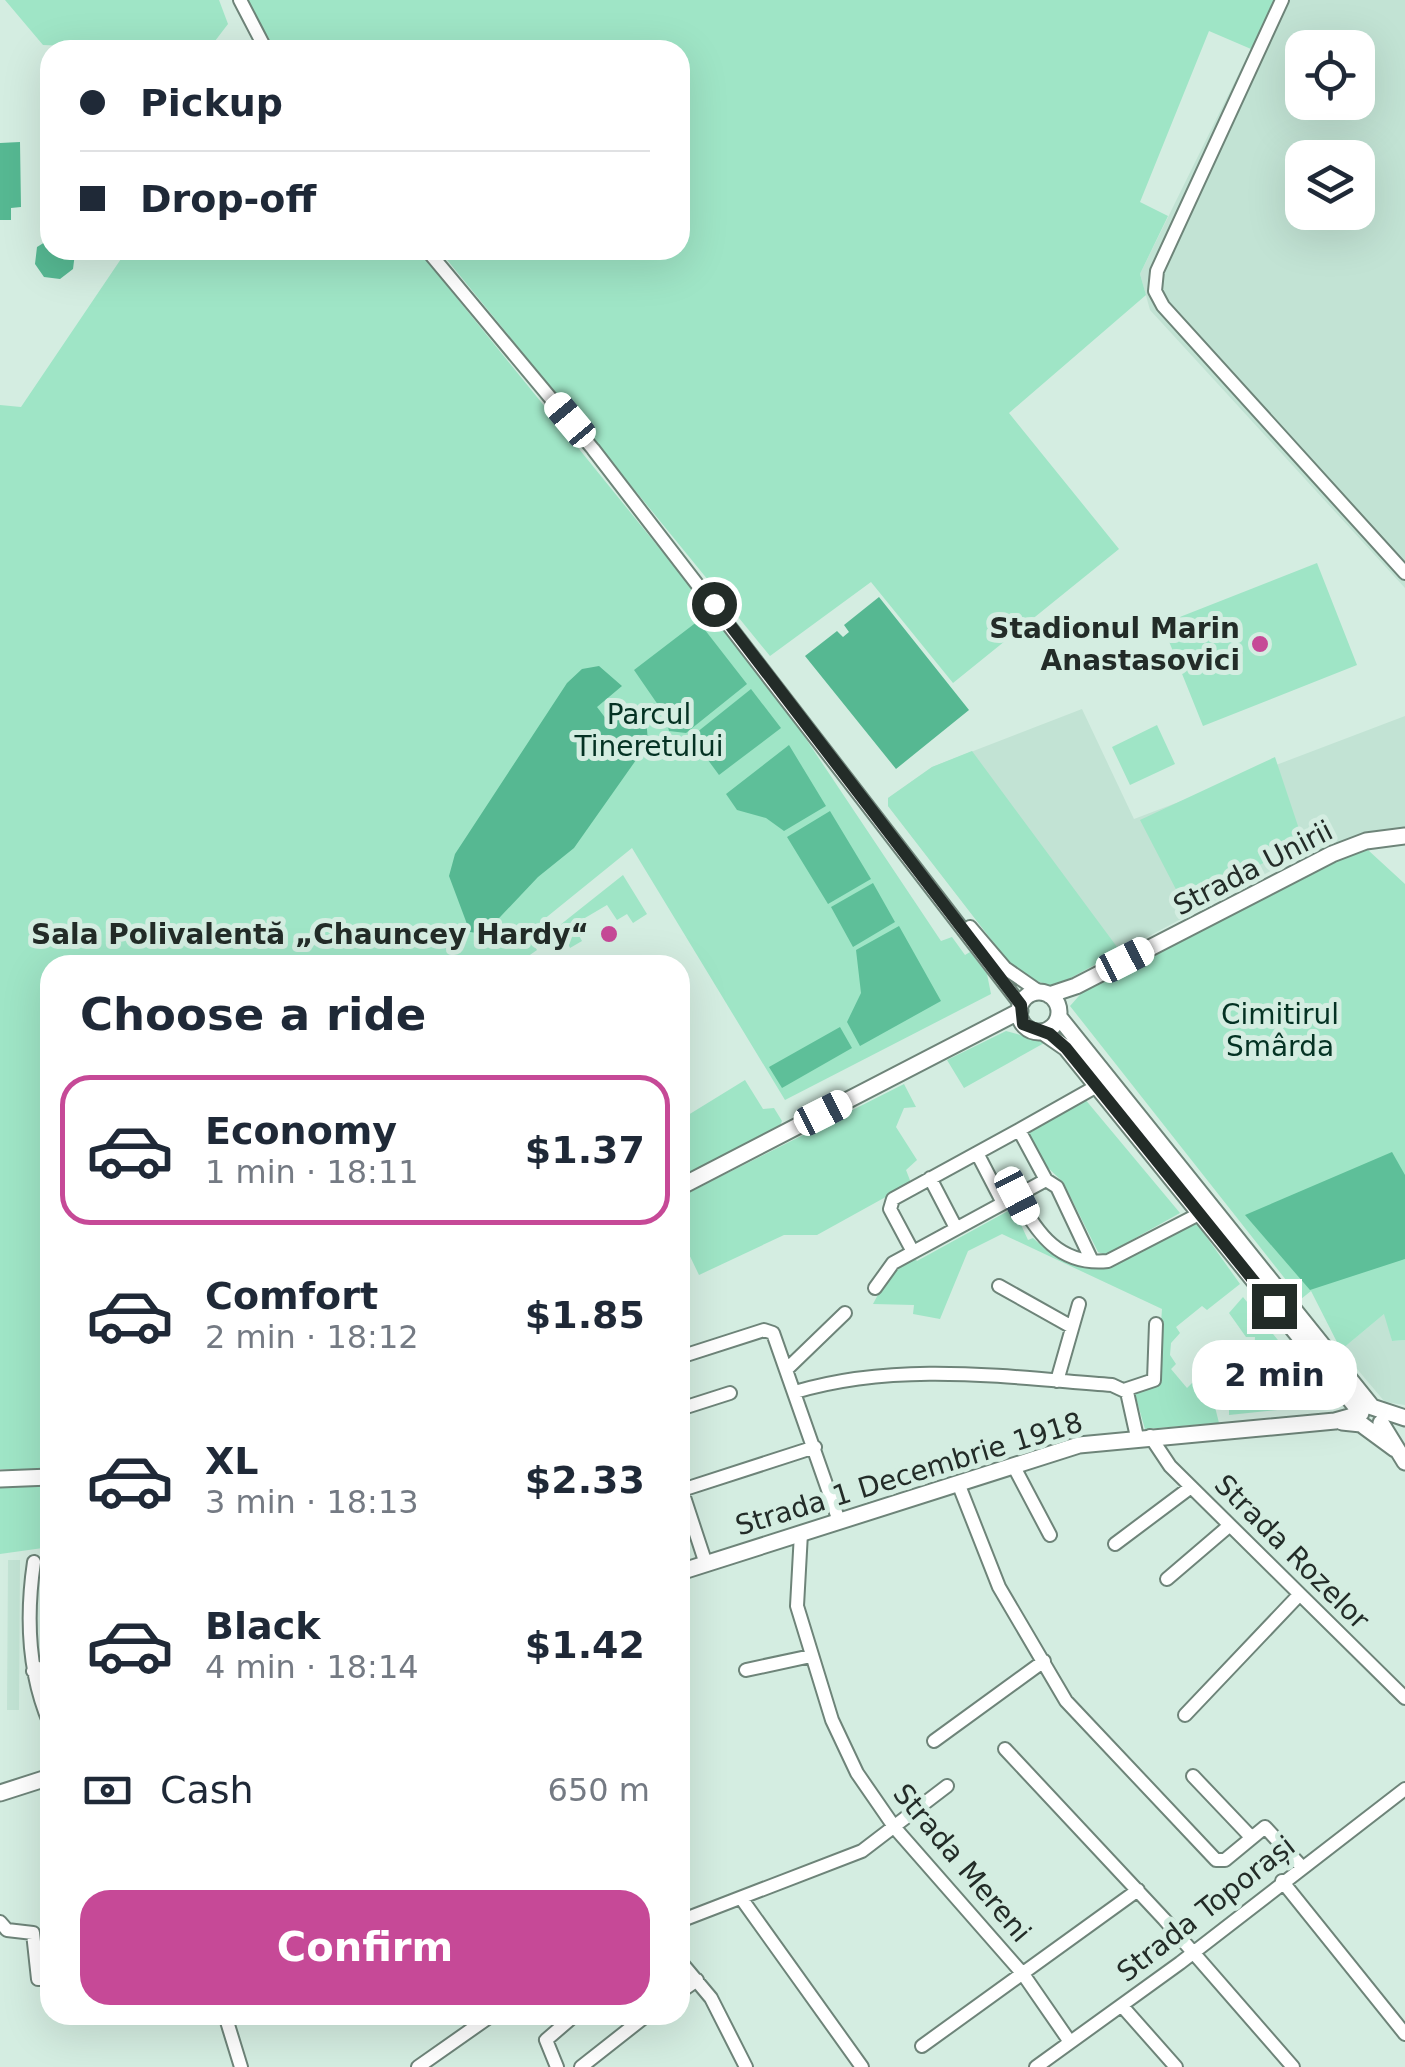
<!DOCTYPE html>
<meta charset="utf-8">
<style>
:root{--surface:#fff;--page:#f2f2f3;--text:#1f2937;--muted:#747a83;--line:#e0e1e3;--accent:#c64997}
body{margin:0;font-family:"DejaVu Sans",sans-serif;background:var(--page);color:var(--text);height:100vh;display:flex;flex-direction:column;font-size:38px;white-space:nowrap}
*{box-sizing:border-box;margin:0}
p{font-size:32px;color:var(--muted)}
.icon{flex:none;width:55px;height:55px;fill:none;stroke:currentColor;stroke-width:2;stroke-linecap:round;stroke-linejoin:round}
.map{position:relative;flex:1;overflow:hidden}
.sheet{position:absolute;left:40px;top:955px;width:650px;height:1070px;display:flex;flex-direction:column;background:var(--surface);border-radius:30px;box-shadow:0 10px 40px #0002}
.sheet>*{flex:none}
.hud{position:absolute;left:40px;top:40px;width:650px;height:220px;border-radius:30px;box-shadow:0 10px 40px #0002;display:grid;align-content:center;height:220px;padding:0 40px;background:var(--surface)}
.tools{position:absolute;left:1285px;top:30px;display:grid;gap:20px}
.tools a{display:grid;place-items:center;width:90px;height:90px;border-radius:20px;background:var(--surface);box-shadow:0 10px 40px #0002;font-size:50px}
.end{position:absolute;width:45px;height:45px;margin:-22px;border:12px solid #232c28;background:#fff;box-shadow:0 0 0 5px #fff}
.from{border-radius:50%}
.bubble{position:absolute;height:70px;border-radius:30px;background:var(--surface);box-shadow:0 10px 40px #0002;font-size:32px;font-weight:800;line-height:70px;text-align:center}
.car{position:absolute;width:30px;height:60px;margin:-30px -15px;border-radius:12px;box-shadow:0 0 8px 2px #0007;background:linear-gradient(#fff 24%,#345 0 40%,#fff 0 76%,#345 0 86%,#fff 0)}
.hud b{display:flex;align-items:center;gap:35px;height:95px;font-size:38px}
.hud b+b{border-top:2px solid var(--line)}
.hud i{width:25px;height:25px;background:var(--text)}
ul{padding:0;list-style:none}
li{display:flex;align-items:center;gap:30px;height:150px;margin:0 20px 15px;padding:0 20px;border:5px solid transparent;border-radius:30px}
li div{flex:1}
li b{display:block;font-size:38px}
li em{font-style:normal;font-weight:800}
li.selected{border-color:var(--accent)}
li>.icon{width:90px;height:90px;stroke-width:1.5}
h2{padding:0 40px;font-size:45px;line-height:120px}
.pay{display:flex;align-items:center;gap:25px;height:110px;padding:0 40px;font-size:38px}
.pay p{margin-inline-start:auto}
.cta{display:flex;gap:20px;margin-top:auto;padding:20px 40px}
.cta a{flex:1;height:115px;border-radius:30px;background:var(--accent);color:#fff;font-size:40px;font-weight:800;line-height:115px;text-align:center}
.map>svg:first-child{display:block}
</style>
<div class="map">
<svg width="1405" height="2067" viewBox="0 0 1405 2067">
<rect width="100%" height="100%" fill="#d4ede1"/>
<!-- built -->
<path fill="#c2e3d4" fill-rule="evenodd" d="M 1275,0 L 1405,0 L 1405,588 L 1150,310 L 1140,274 ZM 1302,48 L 1358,48 L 1358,102 L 1302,102 ZM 1302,158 L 1358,158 L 1358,212 L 1302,212 Z
M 1082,709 L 1134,819 L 1405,716 L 1405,828 L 1368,833 L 1295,858 L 1054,987 L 1007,960 L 888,806 L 888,798 L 932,767 Z
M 1385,1313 L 1392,1341 L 1405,1340 L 1405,1405 L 1385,1402 L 1341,1350 Z
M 8,1560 L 20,1560 L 19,1710 L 7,1710 Z"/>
<!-- green -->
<path fill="#9fe5c6" d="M 5,0 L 219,0 L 228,24 L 215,41 L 114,48 L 43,45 Z
M 246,0 L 1275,0 L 1251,49 L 1209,31 L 1140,202 L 1168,216 L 1140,274 L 1146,295 L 1009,413 L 1119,549 L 953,683 L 871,582 L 770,656 L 439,250 L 680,250 L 680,50 L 276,50 Z
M 127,250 L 418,250 L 711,612 L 798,727 L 941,941 L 952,937 L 965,955 L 970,952 L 987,974 L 991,994 L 785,1100 L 632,848 L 527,933 L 537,950 L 527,957 L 531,965 L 50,965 L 50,1471 L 0,1469 L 0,405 L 21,407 Z
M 1317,563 L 1357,665 L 1203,726 L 1162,624 Z
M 1157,725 L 1175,764 L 1130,785 L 1112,747 Z
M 972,751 L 1120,951 L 1054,987 L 1028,978 L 1007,960 L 888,806 L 888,798 L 932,767 Z
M 1275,757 L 1304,844 L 1182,901 L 1140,820 Z
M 1368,850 L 1405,884 L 1405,1340 L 1392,1341 L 1384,1314 L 1341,1350 L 1311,1291 L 1301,1299 L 1070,1006 L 1086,988 L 1342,858 Z
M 623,875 L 647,914 L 633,923 L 627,914 L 617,920 L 607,905 L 573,925 L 582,941 L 570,948 L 560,925 Z
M 1006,1031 L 1046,1042 L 964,1088 L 947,1060 Z
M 745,1080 L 763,1109 L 774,1108 L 782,1121 L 779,1128 L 680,1180 L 680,1120 Z
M 904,1084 L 916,1107 L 904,1108 L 896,1127 L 917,1160 L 906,1170 L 911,1183 L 817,1235 L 784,1235 L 699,1275 L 686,1248 L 680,1251 L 680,1197 Z
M 1084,1098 L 1180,1213 L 1105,1255 L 1098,1252 L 1063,1182 L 1044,1164 L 1028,1134 Z
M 1012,1205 L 1028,1240 L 1033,1238 C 1093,1294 1133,1255 1193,1223 L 1198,1225 L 1240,1284 L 1207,1310 L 1202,1306 L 1176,1327 L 1180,1333 L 1171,1343 L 1170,1355 L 1176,1364 L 1171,1369 L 1187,1388 L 1192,1383 L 1211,1391 L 1219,1423 L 1145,1429 L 1134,1391 L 1152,1387 L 1157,1381 L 1162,1309 L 1002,1234 L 968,1251 L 940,1319 L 913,1314 L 914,1305 L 873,1304 L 890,1272 L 913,1256 L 917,1261 L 1008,1211 L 1006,1206 Z
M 1243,1297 L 1320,1392 L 1316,1406 L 1229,1415 L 1229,1373 L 1246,1356 L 1254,1356 L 1255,1337 L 1246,1337 L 1229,1313 Z
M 50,1484 L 50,1547 L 0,1554 L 0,1487 Z"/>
<!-- forest -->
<path fill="#5ebf99" d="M 698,621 L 747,684 L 686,733 L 669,731 L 665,715 L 634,670 Z
M 751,689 L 781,728 L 719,775 L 691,737 Z
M 789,745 L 826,806 L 784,831 L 766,818 L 737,810 L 726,794 Z
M 830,811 L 871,879 L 828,904 L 787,837 Z
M 873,883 L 895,922 L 853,947 L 831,907 Z
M 899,926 L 941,1001 L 860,1046 L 847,1022 L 861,993 L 856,950 Z
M 840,1027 L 852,1048 L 782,1088 L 769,1067 Z
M 1392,1152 L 1405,1175 L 1405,1259 L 1310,1290 L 1245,1215 Z"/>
<!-- water -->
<path fill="#56b892" d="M 20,142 L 21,207 L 11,208 L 11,220 L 0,220 L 0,143 Z
M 50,239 L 50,250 L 75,253 L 73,269 L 60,279 L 44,277 L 35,264 L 37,247 Z
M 879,597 L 969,710 L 896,769 L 805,656 L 837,631 L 843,637 L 849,632 L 844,625 Z
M 599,666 L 622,686 L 597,707 L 610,724 L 638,705 L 646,716 L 648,743 L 574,848 L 538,877 L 484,934 L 470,932 L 449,876 L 455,854 L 567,683 L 582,669 Z"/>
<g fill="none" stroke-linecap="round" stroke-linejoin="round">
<!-- minor casing -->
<g stroke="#6e8479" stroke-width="16">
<path id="minor" d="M 240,0 L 266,50
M 1282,0 L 1157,271 L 1155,291 L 1163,306 L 1405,573
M 427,250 L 593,449 L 1021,1005
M 970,927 L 1005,968 L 1041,993
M 977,1153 L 1003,1203
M 930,1178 L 956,1228
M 1046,1180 L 1019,1130 L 1097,1086
M 1017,1196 C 1037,1234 1060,1266 1108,1261 L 1199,1214
M 913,1252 L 890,1209 L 893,1199 L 1019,1130
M 999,1286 L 1072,1327
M 875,1288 L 893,1263 L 1046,1180 L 1057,1187 L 1092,1261
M 680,1357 L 764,1330 L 773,1333 L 839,1521
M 787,1369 L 845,1313
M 1057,1381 L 1079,1304
M 1124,1390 L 1154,1380 L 1156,1324
M 795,1392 C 898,1361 1006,1377 1112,1385 L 1127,1392 L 1137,1437
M 680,1409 L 730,1393
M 1150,1436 L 1170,1466 L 1405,1698
M 1013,1465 L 1050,1535
M 958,1483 L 999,1587 L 1066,1701 L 1216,1860 L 1225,1860 L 1265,1827 L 1301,1866
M 680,1485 L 706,1564
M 682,1490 L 815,1447
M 801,1533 L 797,1606 L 832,1720 L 857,1773 L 895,1828 L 1023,1974 L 1070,2042
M 1115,1544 L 1191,1487
M 34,1562 C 26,1616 28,1673 50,1724
M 1167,1579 L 1229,1526
M 746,1670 L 811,1656
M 33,1671 L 50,1665
M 1185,1715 L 1299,1595
M 934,1741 L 1044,1661
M 1005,1749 L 1164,1919 L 1293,2067
M 1193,1776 L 1251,1837
M 1282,1881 L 1405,2034
M 741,1898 L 862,2067
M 680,1921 L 862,1851 L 947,1786
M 0,1922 L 7,1930 L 33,1933 L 38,1979 L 50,1979
M 680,1961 L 711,1998 L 746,2067
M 680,1992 L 697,1980
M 1122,2006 L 1176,2067
M 225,2015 L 241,2067
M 922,2046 L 1138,1890
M 418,2067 L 492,2015
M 557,2067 L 546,2040 L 575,2015
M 581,2067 L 647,2015
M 1036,2067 L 1180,1963 L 1405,1789"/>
</g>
<!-- major casing -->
<g stroke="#6e8479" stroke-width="19">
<path id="major" d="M1019 1012a20 20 0 1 1 40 0a20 20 0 1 1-40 0Z
M 1049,995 L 1076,986 L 1332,854 L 1366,841 L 1405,836
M 1059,1017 L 1372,1407 L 1405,1418
M 1043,1032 L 1066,1048 L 1361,1413
M 680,1187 L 1020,1011
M 1342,1422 L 1361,1424 L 1395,1449
M 1381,1423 L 1405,1462
M 0,1479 L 50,1477
M 680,1572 L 1079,1445 L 1335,1421 L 1360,1414
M 0,1793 L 50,1777"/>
</g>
<!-- minor -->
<use href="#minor" stroke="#fff" stroke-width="12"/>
<!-- major -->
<use href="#major" stroke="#fff" stroke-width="15"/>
</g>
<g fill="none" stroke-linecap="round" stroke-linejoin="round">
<!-- route -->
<path stroke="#232c28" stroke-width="12" d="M 714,604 L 1021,1005 L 1023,1024 L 1050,1034 L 1066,1048 L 1274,1306"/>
</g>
<!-- markers -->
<g fill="#c64997" stroke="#d4ede1" stroke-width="4">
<circle cx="1260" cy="644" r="10"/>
<circle cx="609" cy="934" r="10"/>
</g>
<g text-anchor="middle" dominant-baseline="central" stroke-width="10" stroke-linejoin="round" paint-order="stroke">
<!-- poi labels -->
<g font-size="28" font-weight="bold" fill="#232c28" stroke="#d4ede1" text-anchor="end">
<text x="1240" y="628">Stadionul Marin<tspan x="1240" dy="32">Anastasovici</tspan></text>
<text x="589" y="934">Sala Polivalentă „Chauncey Hardy“</text>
</g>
<!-- park labels -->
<g font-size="28" fill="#043223" stroke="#d4ede1">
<text x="649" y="714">Parcul<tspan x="649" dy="32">Tineretului</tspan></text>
<text x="1280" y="1014">Cimitirul<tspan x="1280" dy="32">Smârda</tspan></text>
</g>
<!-- street labels -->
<g font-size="28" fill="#232c28" stroke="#d4ede1">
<text transform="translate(1253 868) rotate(-27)">Strada Unirii</text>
<text transform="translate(909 1474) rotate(-17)">Strada 1 Decembrie 1918</text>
<text transform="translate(1292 1552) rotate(45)">Strada Rozelor</text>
<text transform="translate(962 1863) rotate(50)">Strada Mereni</text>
<text transform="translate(1206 1909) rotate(-38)">Strada Toporași</text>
</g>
</g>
</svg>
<div class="tools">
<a><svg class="icon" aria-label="locate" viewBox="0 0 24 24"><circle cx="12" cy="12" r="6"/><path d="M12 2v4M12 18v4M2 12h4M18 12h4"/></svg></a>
<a><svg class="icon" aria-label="layers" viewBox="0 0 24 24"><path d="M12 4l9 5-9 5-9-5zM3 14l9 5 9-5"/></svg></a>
</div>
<i class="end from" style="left:714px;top:604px"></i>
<i class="end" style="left:1274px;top:1306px"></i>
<div class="bubble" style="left:1192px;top:1340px;width:165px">2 min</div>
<i class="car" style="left:570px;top:420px;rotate:320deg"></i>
<i class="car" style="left:1125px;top:960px;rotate:63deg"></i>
<i class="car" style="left:823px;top:1113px;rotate:63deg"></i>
<i class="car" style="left:1017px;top:1196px;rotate:153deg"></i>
<div class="hud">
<b><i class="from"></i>Pickup</b>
<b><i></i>Drop-off</b>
</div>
<section class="sheet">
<h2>Choose a ride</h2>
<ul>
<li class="selected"><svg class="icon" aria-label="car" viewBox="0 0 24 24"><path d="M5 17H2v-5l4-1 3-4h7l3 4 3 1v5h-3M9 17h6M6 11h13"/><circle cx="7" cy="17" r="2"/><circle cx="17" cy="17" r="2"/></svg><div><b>Economy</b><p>1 min · 18:11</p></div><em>$1.37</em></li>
<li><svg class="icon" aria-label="car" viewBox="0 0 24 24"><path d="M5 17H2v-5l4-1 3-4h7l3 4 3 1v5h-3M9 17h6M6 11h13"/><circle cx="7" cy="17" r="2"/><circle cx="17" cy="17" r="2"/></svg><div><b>Comfort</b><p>2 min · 18:12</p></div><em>$1.85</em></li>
<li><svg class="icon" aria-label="car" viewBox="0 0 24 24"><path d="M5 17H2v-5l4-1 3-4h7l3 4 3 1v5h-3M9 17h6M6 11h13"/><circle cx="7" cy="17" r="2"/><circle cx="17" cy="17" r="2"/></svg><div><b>XL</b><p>3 min · 18:13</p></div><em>$2.33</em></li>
<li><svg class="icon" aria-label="car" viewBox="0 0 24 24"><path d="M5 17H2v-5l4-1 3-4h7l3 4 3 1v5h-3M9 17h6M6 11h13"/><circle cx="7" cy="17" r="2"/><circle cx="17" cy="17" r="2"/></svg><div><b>Black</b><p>4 min · 18:14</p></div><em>$1.42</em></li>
</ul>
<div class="pay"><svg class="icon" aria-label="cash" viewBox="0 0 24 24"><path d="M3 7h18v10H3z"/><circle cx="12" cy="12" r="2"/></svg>Cash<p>650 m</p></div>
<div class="cta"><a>Confirm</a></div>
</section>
</div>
